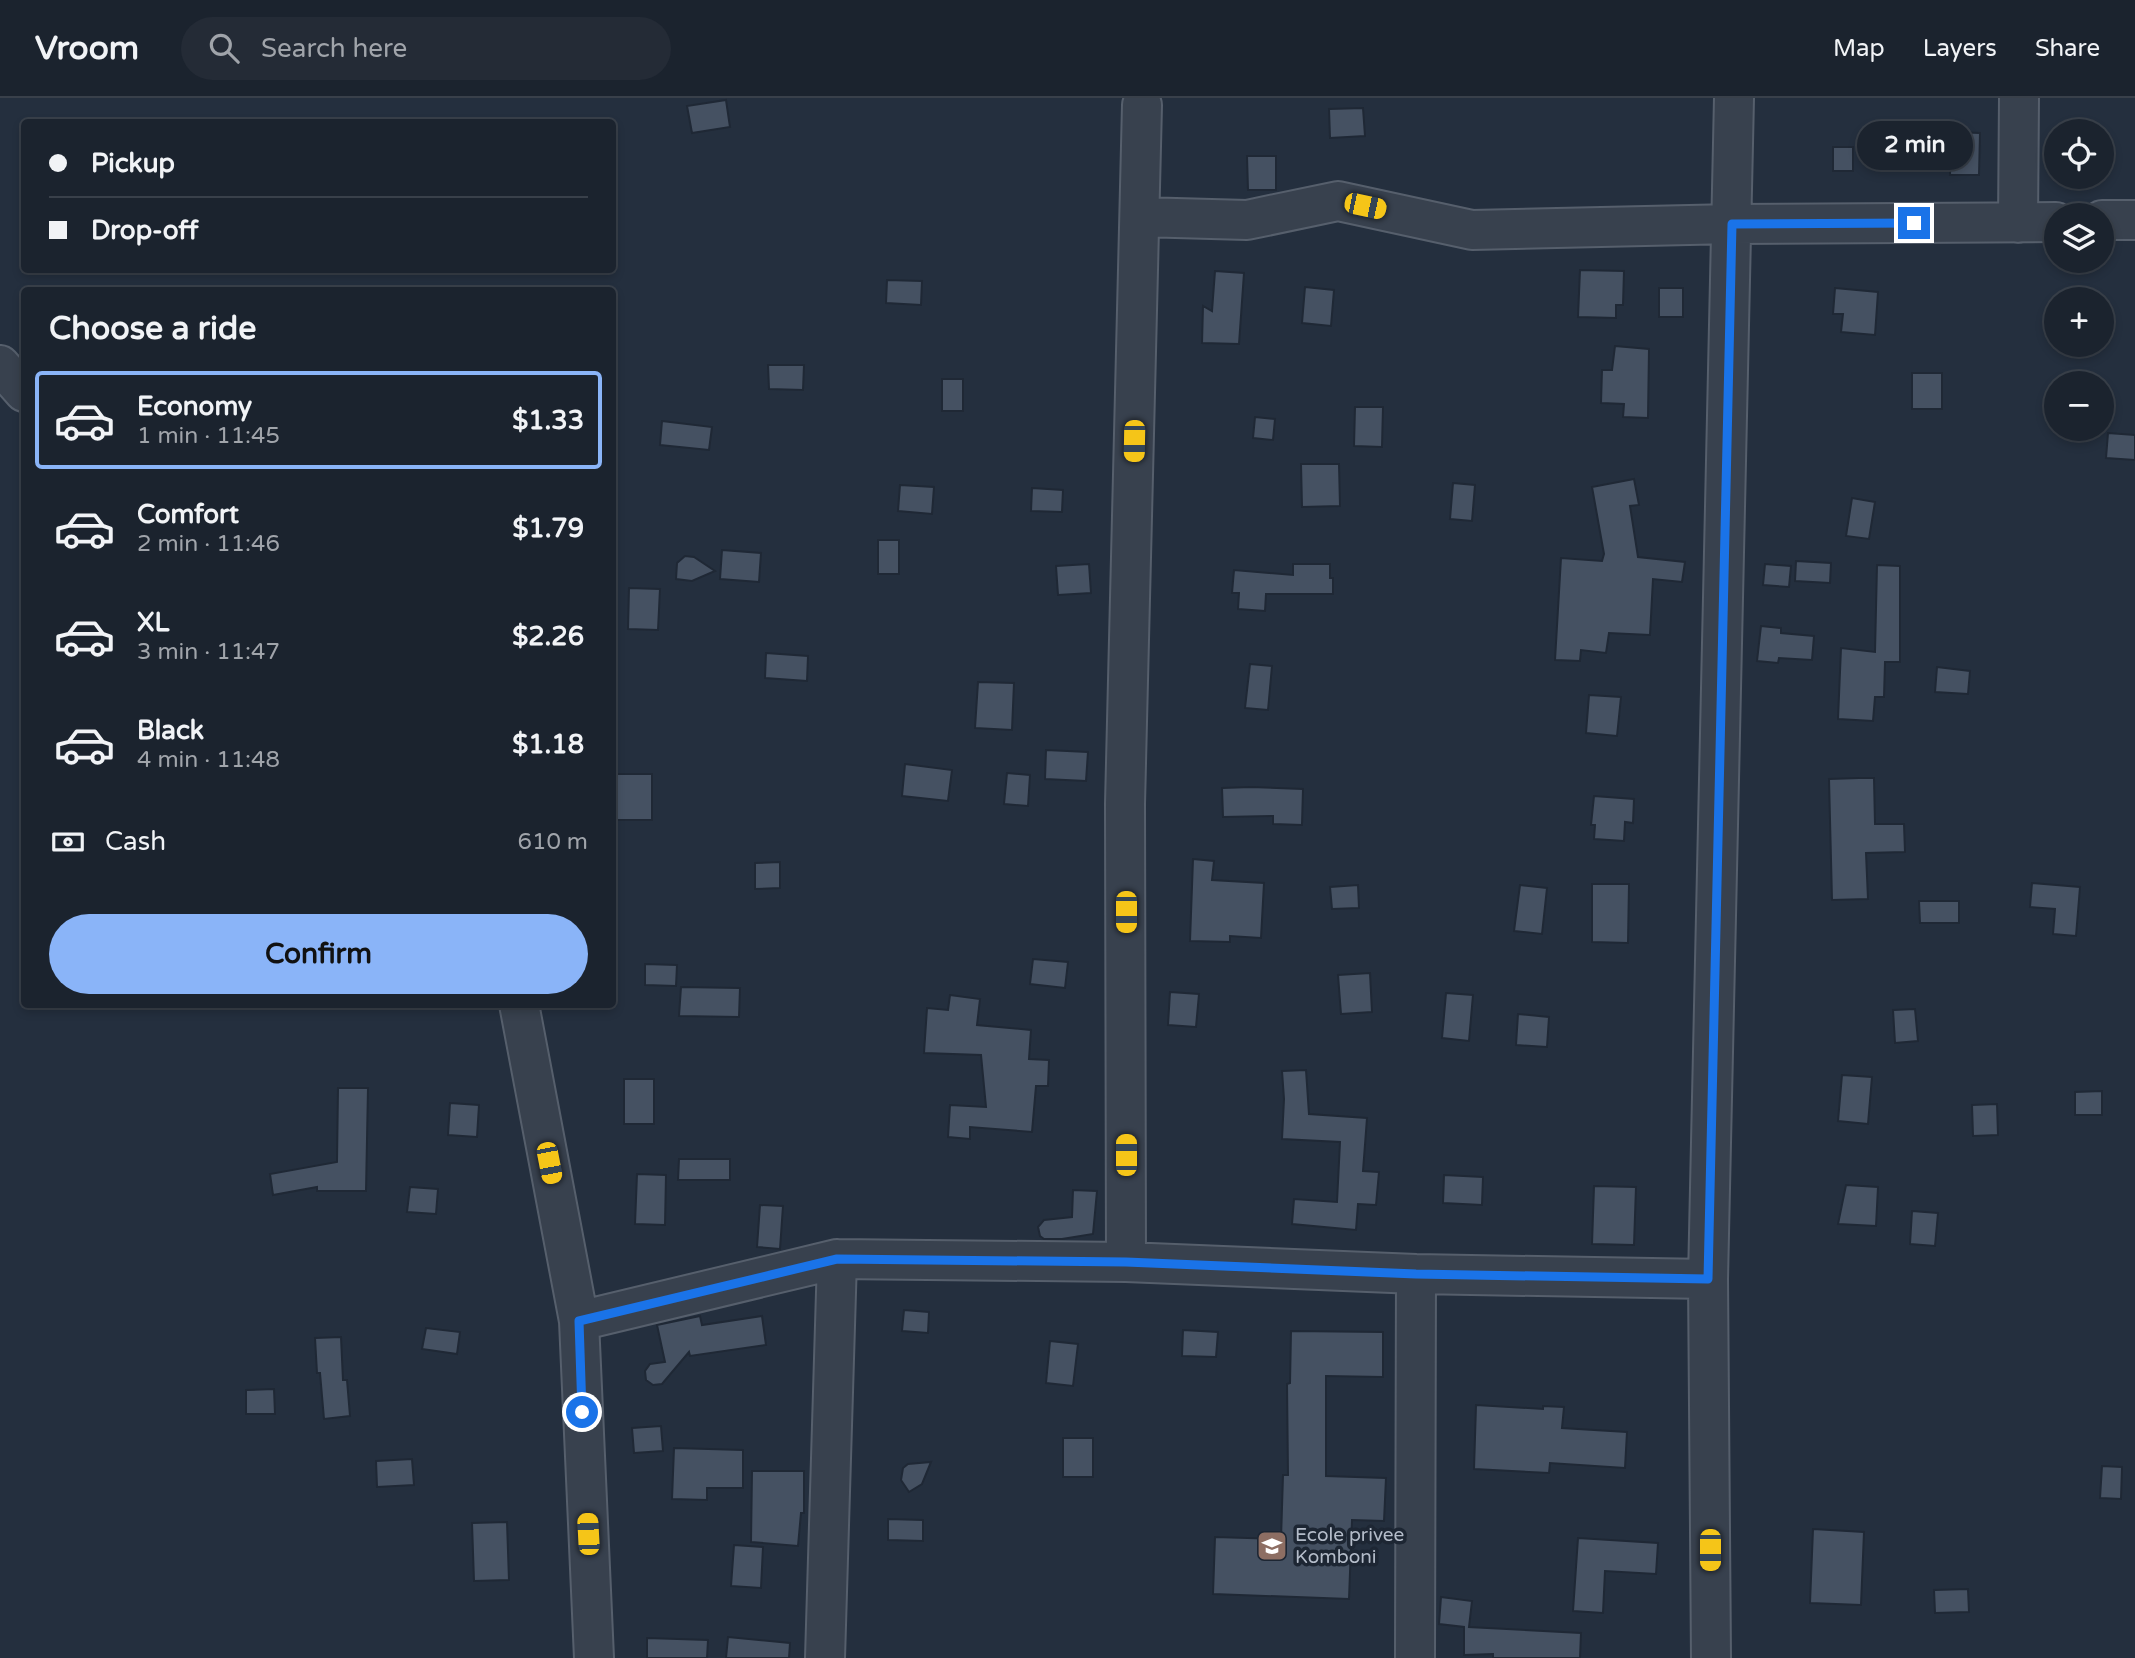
<!DOCTYPE html>
<meta charset="utf-8">
<style>
:root{--surface:#1b232e;--page:#242b36;--text:#f1f3f6;--muted:#a0a4aa;--line:#39404a;--accent:#8ab4f8}
body{margin:0;font-family:"Varela Round",sans-serif;background:var(--page);color:var(--text);height:100vh;display:flex;flex-direction:column;font-size:26px;white-space:nowrap}
*{box-sizing:border-box;margin:0}
p{font-size:23px;color:var(--muted)}
.icon{flex:none;width:38px;height:38px;fill:none;stroke:currentColor;stroke-width:2;stroke-linecap:round;stroke-linejoin:round}
.map{position:relative;flex:1;overflow:hidden}
.details{position:absolute;left:21px;top:189px;width:595px;height:721px;display:flex;flex-direction:column;background:var(--surface);border-radius:7px;box-shadow:0 4px 10px #0003,0 0 0 2px var(--line)}
.details>*{flex:none}
.banner{position:absolute;left:21px;top:21px;width:595px;height:154px;border-radius:7px;box-shadow:0 4px 10px #0003,0 0 0 2px var(--line);display:grid;align-content:center;height:154px;padding:0 28px;background:var(--surface)}
.buttons{position:absolute;left:2044px;top:21px;display:grid;gap:14px}
.buttons a{display:grid;place-items:center;width:70px;height:70px;border-radius:50%;background:var(--surface);box-shadow:0 4px 10px #0003,0 0 0 2px var(--line);font-size:35px}
.end{position:absolute;width:32px;height:32px;margin:-16px;border:9px solid #1a73e8;background:#fff;box-shadow:0 0 0 4px #fff}
.from{border-radius:50%}
.bubble{position:absolute;height:49px;border-radius:24px;background:var(--surface);box-shadow:0 4px 10px #0003,0 0 0 2px var(--line);font-size:23px;font-weight:700;line-height:49px;text-align:center}
.car{position:absolute;width:21px;height:42px;margin:-21px -10px;border-radius:9px;box-shadow:0 0 5px 2px #0007;background:linear-gradient(#f5c518 24%,#345 0 40%,#f5c518 0 76%,#345 0 86%,#f5c518 0)}
.banner b{display:flex;align-items:center;gap:24px;height:66px;font-size:26px}
.banner b+b{border-top:2px solid var(--line)}
.banner i{width:18px;height:18px;background:var(--text)}
ul{padding:0;list-style:none}
li{display:flex;align-items:center;gap:21px;height:98px;margin:0 14px 10px;padding:0 14px;border:4px solid transparent;border-radius:7px}
li div{flex:1}
li b{display:block;font-size:26px}
li em{font-style:normal;font-weight:700}
li.active{border-color:var(--accent)}
li>.icon{width:63px;height:63px;stroke-width:1.5}
h2{padding:0 28px;font-size:32px;line-height:84px}
.pay{display:flex;align-items:center;gap:18px;height:77px;padding:0 28px;font-size:26px}
.pay p{margin-inline-start:auto}
.cta{display:flex;gap:14px;margin-top:auto;padding:14px 28px}
.cta a{flex:1;height:80px;border-radius:42px;background:var(--accent);color:#111;font-size:28px;font-weight:700;line-height:80px;text-align:center}
header{display:flex;align-items:center;gap:42px;box-sizing:border-box;height:98px;padding:0 35px;background:var(--surface);border-bottom:2px solid var(--line)}
header strong{font-size:33px}
nav{display:flex;gap:38px;margin-inline-start:auto;font-size:24px}
.search{width:490px;height:63px;background:var(--page);display:flex;align-items:center;gap:18px;box-sizing:border-box;padding:0 24px;border-radius:38px;color:var(--muted);font-size:26px}
.map>svg:first-child{display:block}
</style>
<header>
<strong>Vroom</strong>
<div class="search"><svg class="icon" aria-label="search" viewBox="0 0 24 24"><circle cx="10" cy="10" r="6"/><path d="M15 15l6 6"/></svg>Search here</div>
<nav><a>Map</a><a>Layers</a><a>Share</a></nav>
</header>
<div class="map">
<svg width="2135" height="1560" viewBox="0 0 2135 1560">
<rect width="100%" height="100%" fill="#242f3e"/>
<!-- building -->
<path fill="#455162" stroke="#1f2835" stroke-width="2" d="M 726,2 L 730,29 L 692,35 L 687,8 Z
M 1363,10 L 1365,38 L 1330,40 L 1329,11 Z
M 1951,34 L 1980,35 L 1979,77 L 1950,77 Z
M 1833,49 L 1853,49 L 1853,73 L 1833,73 Z
M 1247,58 L 1276,58 L 1276,92 L 1248,92 Z
M 1580,172 L 1624,173 L 1623,207 L 1616,207 L 1616,220 L 1578,219 Z
M 1215,173 L 1244,175 L 1239,246 L 1202,245 L 1203,208 L 1212,213 Z
M 887,182 L 922,183 L 921,207 L 886,205 Z
M 1305,189 L 1334,192 L 1331,228 L 1302,225 Z
M 1659,190 L 1683,190 L 1683,219 L 1659,219 Z
M 1835,190 L 1878,194 L 1875,237 L 1841,234 L 1843,216 L 1833,216 Z
M 1615,248 L 1649,251 L 1648,320 L 1623,319 L 1624,306 L 1601,305 L 1602,272 L 1612,272 Z
M 768,267 L 804,267 L 803,292 L 769,291 Z
M 1912,275 L 1942,275 L 1942,311 L 1912,311 Z
M 942,281 L 963,281 L 963,313 L 942,313 Z
M 1355,309 L 1383,309 L 1382,349 L 1354,348 Z
M 1255,319 L 1275,321 L 1273,342 L 1253,340 Z
M 662,323 L 712,329 L 709,352 L 660,347 Z
M 2108,335 L 2135,337 L 2135,362 L 2106,360 Z
M 1301,366 L 1339,366 L 1340,408 L 1302,409 Z
M 1634,381 L 1639,407 L 1630,408 L 1638,459 L 1685,464 L 1682,484 L 1653,481 L 1650,537 L 1609,535 L 1606,555 L 1581,552 L 1580,563 L 1555,562 L 1561,460 L 1602,463 L 1604,456 L 1592,389 Z
M 1453,385 L 1475,387 L 1472,423 L 1450,421 Z
M 900,387 L 934,389 L 932,416 L 898,413 Z
M 1032,390 L 1063,392 L 1062,414 L 1031,413 Z
M 1852,400 L 1875,404 L 1869,441 L 1846,438 Z
M 878,442 L 899,442 L 899,476 L 878,476 Z
M 722,452 L 761,455 L 759,484 L 720,481 Z
M 685,458 L 694,459 L 715,473 L 692,483 L 676,481 L 677,465 Z
M 1796,463 L 1831,465 L 1830,485 L 1795,483 Z
M 1089,466 L 1091,495 L 1058,497 L 1056,468 Z
M 1293,466 L 1330,466 L 1330,480 L 1333,480 L 1333,496 L 1266,496 L 1265,513 L 1238,511 L 1239,495 L 1232,495 L 1234,472 L 1293,477 Z
M 1765,466 L 1791,468 L 1789,489 L 1763,487 Z
M 1877,467 L 1900,468 L 1900,564 L 1885,564 L 1884,599 L 1875,599 L 1873,623 L 1838,621 L 1841,550 L 1875,554 Z
M 629,490 L 660,491 L 658,532 L 628,531 Z
M 1761,528 L 1781,530 L 1781,535 L 1814,538 L 1812,562 L 1779,560 L 1778,565 L 1757,563 Z
M 766,555 L 808,558 L 807,583 L 765,580 Z
M 1250,566 L 1272,568 L 1268,612 L 1245,610 Z
M 1937,569 L 1970,573 L 1968,596 L 1935,594 Z
M 978,584 L 1014,585 L 1012,632 L 975,630 Z
M 1589,597 L 1621,599 L 1617,638 L 1586,635 Z
M 1046,652 L 1088,654 L 1086,683 L 1045,681 Z
M 905,666 L 952,672 L 948,703 L 902,698 Z
M 1007,675 L 1030,677 L 1028,708 L 1004,706 Z
M 613,676 L 652,676 L 652,722 L 612,722 Z
M 1859,680 L 1874,680 L 1875,726 L 1904,726 L 1905,754 L 1866,755 L 1868,801 L 1832,802 L 1829,681 Z
M 1251,689 L 1303,691 L 1302,727 L 1273,726 L 1273,718 L 1223,719 L 1222,690 Z
M 1594,698 L 1634,701 L 1633,725 L 1625,724 L 1624,743 L 1594,741 L 1595,727 L 1591,727 Z
M 1193,761 L 1214,763 L 1212,782 L 1264,785 L 1261,840 L 1230,838 L 1230,844 L 1190,843 Z
M 780,764 L 780,790 L 755,791 L 755,765 Z
M 2032,785 L 2080,789 L 2076,838 L 2053,836 L 2055,811 L 2030,809 Z
M 1592,786 L 1629,786 L 1628,845 L 1592,844 Z
M 1358,787 L 1359,810 L 1332,811 L 1330,789 Z
M 1520,787 L 1547,790 L 1542,836 L 1514,833 Z
M 1919,803 L 1959,803 L 1959,825 L 1920,825 Z
M 1033,861 L 1068,864 L 1065,890 L 1030,886 Z
M 645,866 L 677,867 L 676,888 L 645,887 Z
M 1370,875 L 1372,914 L 1341,916 L 1338,877 Z
M 681,889 L 740,890 L 739,919 L 679,918 Z
M 1170,894 L 1199,896 L 1196,929 L 1168,927 Z
M 1446,895 L 1473,897 L 1469,943 L 1442,940 Z
M 950,897 L 980,901 L 977,927 L 1031,932 L 1029,961 L 1049,962 L 1048,988 L 1036,988 L 1032,1034 L 970,1029 L 970,1041 L 948,1039 L 950,1007 L 986,1009 L 981,957 L 924,955 L 927,910 L 948,912 Z
M 1915,911 L 1918,943 L 1895,945 L 1893,912 Z
M 1518,916 L 1549,919 L 1547,949 L 1516,947 Z
M 1306,972 L 1309,1016 L 1367,1020 L 1363,1073 L 1379,1074 L 1376,1107 L 1358,1106 L 1356,1132 L 1292,1126 L 1294,1101 L 1337,1104 L 1340,1044 L 1282,1041 L 1284,1001 L 1282,973 Z
M 1842,977 L 1872,979 L 1868,1026 L 1838,1023 Z
M 624,981 L 654,981 L 654,1026 L 624,1026 Z
M 338,990 L 368,990 L 366,1093 L 317,1093 L 317,1089 L 273,1097 L 270,1076 L 337,1064 Z
M 2102,993 L 2102,1017 L 2075,1017 L 2075,994 Z
M 450,1005 L 479,1007 L 477,1039 L 448,1037 Z
M 1997,1006 L 1998,1037 L 1973,1038 L 1972,1007 Z
M 679,1061 L 730,1061 L 730,1082 L 678,1082 Z
M 637,1076 L 666,1077 L 665,1127 L 635,1126 Z
M 1444,1077 L 1483,1079 L 1482,1107 L 1443,1105 Z
M 1846,1087 L 1878,1089 L 1876,1128 L 1838,1126 Z
M 1594,1088 L 1636,1089 L 1634,1147 L 1592,1146 Z
M 410,1089 L 438,1091 L 436,1116 L 407,1114 Z
M 1073,1092 L 1097,1093 L 1093,1136 L 1062,1141 L 1044,1141 L 1040,1138 L 1038,1129 L 1044,1122 L 1072,1119 Z
M 760,1107 L 783,1108 L 780,1151 L 757,1149 Z
M 1912,1113 L 1938,1115 L 1935,1148 L 1910,1146 Z
M 904,1212 L 929,1214 L 928,1235 L 902,1233 Z
M 700,1218 L 702,1227 L 762,1218 L 766,1247 L 690,1258 L 689,1254 L 662,1286 L 653,1287 L 646,1282 L 645,1273 L 650,1266 L 665,1264 L 657,1227 Z
M 426,1230 L 460,1234 L 457,1256 L 422,1251 Z
M 1183,1232 L 1218,1234 L 1216,1259 L 1182,1258 Z
M 1291,1233 L 1383,1234 L 1383,1279 L 1326,1278 L 1326,1378 L 1386,1380 L 1384,1423 L 1352,1422 L 1349,1501 L 1213,1496 L 1215,1439 L 1281,1441 L 1283,1377 L 1288,1377 L 1287,1286 L 1290,1285 Z
M 341,1239 L 343,1282 L 347,1282 L 350,1318 L 324,1321 L 320,1275 L 317,1275 L 315,1240 Z
M 1050,1243 L 1078,1246 L 1073,1288 L 1046,1285 Z
M 274,1291 L 275,1316 L 246,1316 L 246,1292 Z
M 1476,1307 L 1543,1311 L 1543,1308 L 1564,1309 L 1562,1330 L 1627,1334 L 1625,1370 L 1550,1365 L 1549,1375 L 1474,1371 Z
M 661,1328 L 663,1353 L 634,1355 L 632,1330 Z
M 1063,1340 L 1093,1340 L 1093,1379 L 1063,1379 Z
M 674,1350 L 743,1352 L 743,1390 L 707,1390 L 707,1402 L 672,1401 Z
M 412,1361 L 414,1387 L 377,1389 L 376,1363 Z
M 931,1364 L 922,1386 L 909,1394 L 901,1382 L 903,1370 L 908,1366 Z
M 2102,1368 L 2122,1369 L 2121,1401 L 2100,1400 Z
M 752,1373 L 804,1373 L 804,1415 L 801,1415 L 798,1448 L 751,1444 Z
M 888,1421 L 923,1422 L 923,1443 L 888,1442 Z
M 507,1424 L 509,1482 L 474,1483 L 472,1425 Z
M 1813,1431 L 1864,1434 L 1861,1507 L 1810,1505 Z
M 1578,1440 L 1658,1445 L 1656,1476 L 1605,1473 L 1603,1515 L 1573,1513 Z
M 734,1447 L 763,1449 L 761,1490 L 731,1488 Z
M 1968,1491 L 1969,1514 L 1935,1515 L 1934,1492 Z
M 1441,1499 L 1472,1503 L 1469,1529 L 1581,1535 L 1580,1560 L 1493,1560 L 1493,1556 L 1464,1557 L 1464,1529 L 1439,1526 Z
M 728,1539 L 790,1545 L 789,1560 L 726,1560 Z
M 647,1540 L 708,1542 L 707,1560 L 647,1560 Z"/>
<g fill="none" stroke-linecap="round" stroke-linejoin="round">
<!-- minor casing -->
<g stroke="#565f6c" stroke-width="42">
<path id="minor" d="M 1140,119 L 1247,122 L 1338,103 L 1472,132 L 1733,126 L 2056,124
M 2102,122 L 2135,122
M 2018,125 L 2019,0
M 0,267 L 24,294
M 519,906 L 579,1223 L 594,1560
M 1126,1164 L 1125,706 L 1142,7
M 579,1223 L 837,1161 L 1126,1164 L 1416,1176 L 1708,1181
M 825,1560 L 837,1161
M 1415,1560 L 1416,1176
M 1711,1560 L 1708,1181 L 1734,0"/>
</g>
<!-- minor -->
<use href="#minor" stroke="#38414e" stroke-width="38"/>
</g>
<g fill="none" stroke-linecap="round" stroke-linejoin="round">
<!-- route -->
<path stroke="#1a73e8" stroke-width="9" d="M 582,1314 L 579,1223 L 837,1161 L 1126,1164 L 1416,1176 L 1708,1181 L 1732,126 L 1914,125"/>
</g>
<!-- icons -->
<defs>
<g id="school-square" transform="scale(1.575)"><rect x="-9" y="-9" width="18" height="18" rx="4" fill="#8d6e63" stroke="#1d2633"/><path d="M0-5L7-2L0 1L-7-2ZM-4 1L0 2.5L4 1V4Q0 6-4 4Z" fill="#fff"/></g>
</defs>
<g fill-rule="evenodd">
<use href="#school-square" x="1272" y="1448"/>
</g>
<g text-anchor="middle" dominant-baseline="central" stroke-width="7" stroke-linejoin="round" paint-order="stroke">
<!-- poi labels -->
<g font-size="19" fill="#b4bcc9" stroke="#1d2633" text-anchor="start">
<text x="1295" y="1437">Ecole privee<tspan x="1295" dy="22">Komboni</tspan></text>
</g>
</g>
</svg>
<div class="buttons">
<a><svg class="icon" aria-label="locate" viewBox="0 0 24 24"><circle cx="12" cy="12" r="6"/><path d="M12 2v4M12 18v4M2 12h4M18 12h4"/></svg></a>
<a><svg class="icon" aria-label="layers" viewBox="0 0 24 24"><path d="M12 4l9 5-9 5-9-5zM3 14l9 5 9-5"/></svg></a>
<a>+</a>
<a>−</a>
</div>
<i class="end from" style="left:582px;top:1314px"></i>
<i class="end" style="left:1914px;top:125px"></i>
<div class="bubble" style="left:1857px;top:23px;width:116px">2 min</div>
<i class="car" style="left:1365px;top:108px;rotate:102deg"></i>
<i class="car" style="left:1134px;top:343px;rotate:181deg"></i>
<i class="car" style="left:1126px;top:814px;rotate:180deg"></i>
<i class="car" style="left:1126px;top:1057px;rotate:0deg"></i>
<i class="car" style="left:549px;top:1065px;rotate:169deg"></i>
<i class="car" style="left:588px;top:1436px;rotate:357deg"></i>
<i class="car" style="left:1710px;top:1452px;rotate:180deg"></i>
<div class="banner">
<b><i class="from"></i>Pickup</b>
<b><i></i>Drop-off</b>
</div>
<section class="details">
<h2>Choose a ride</h2>
<ul>
<li class="active"><svg class="icon" aria-label="car" viewBox="0 0 24 24"><path d="M5 17H2v-5l4-1 3-4h7l3 4 3 1v5h-3M9 17h6M6 11h13"/><circle cx="7" cy="17" r="2"/><circle cx="17" cy="17" r="2"/></svg><div><b>Economy</b><p>1 min · 11:45</p></div><em>$1.33</em></li>
<li><svg class="icon" aria-label="car" viewBox="0 0 24 24"><path d="M5 17H2v-5l4-1 3-4h7l3 4 3 1v5h-3M9 17h6M6 11h13"/><circle cx="7" cy="17" r="2"/><circle cx="17" cy="17" r="2"/></svg><div><b>Comfort</b><p>2 min · 11:46</p></div><em>$1.79</em></li>
<li><svg class="icon" aria-label="car" viewBox="0 0 24 24"><path d="M5 17H2v-5l4-1 3-4h7l3 4 3 1v5h-3M9 17h6M6 11h13"/><circle cx="7" cy="17" r="2"/><circle cx="17" cy="17" r="2"/></svg><div><b>XL</b><p>3 min · 11:47</p></div><em>$2.26</em></li>
<li><svg class="icon" aria-label="car" viewBox="0 0 24 24"><path d="M5 17H2v-5l4-1 3-4h7l3 4 3 1v5h-3M9 17h6M6 11h13"/><circle cx="7" cy="17" r="2"/><circle cx="17" cy="17" r="2"/></svg><div><b>Black</b><p>4 min · 11:48</p></div><em>$1.18</em></li>
</ul>
<div class="pay"><svg class="icon" aria-label="cash" viewBox="0 0 24 24"><path d="M3 7h18v10H3z"/><circle cx="12" cy="12" r="2"/></svg>Cash<p>610 m</p></div>
<div class="cta"><a>Confirm</a></div>
</section>
</div>
